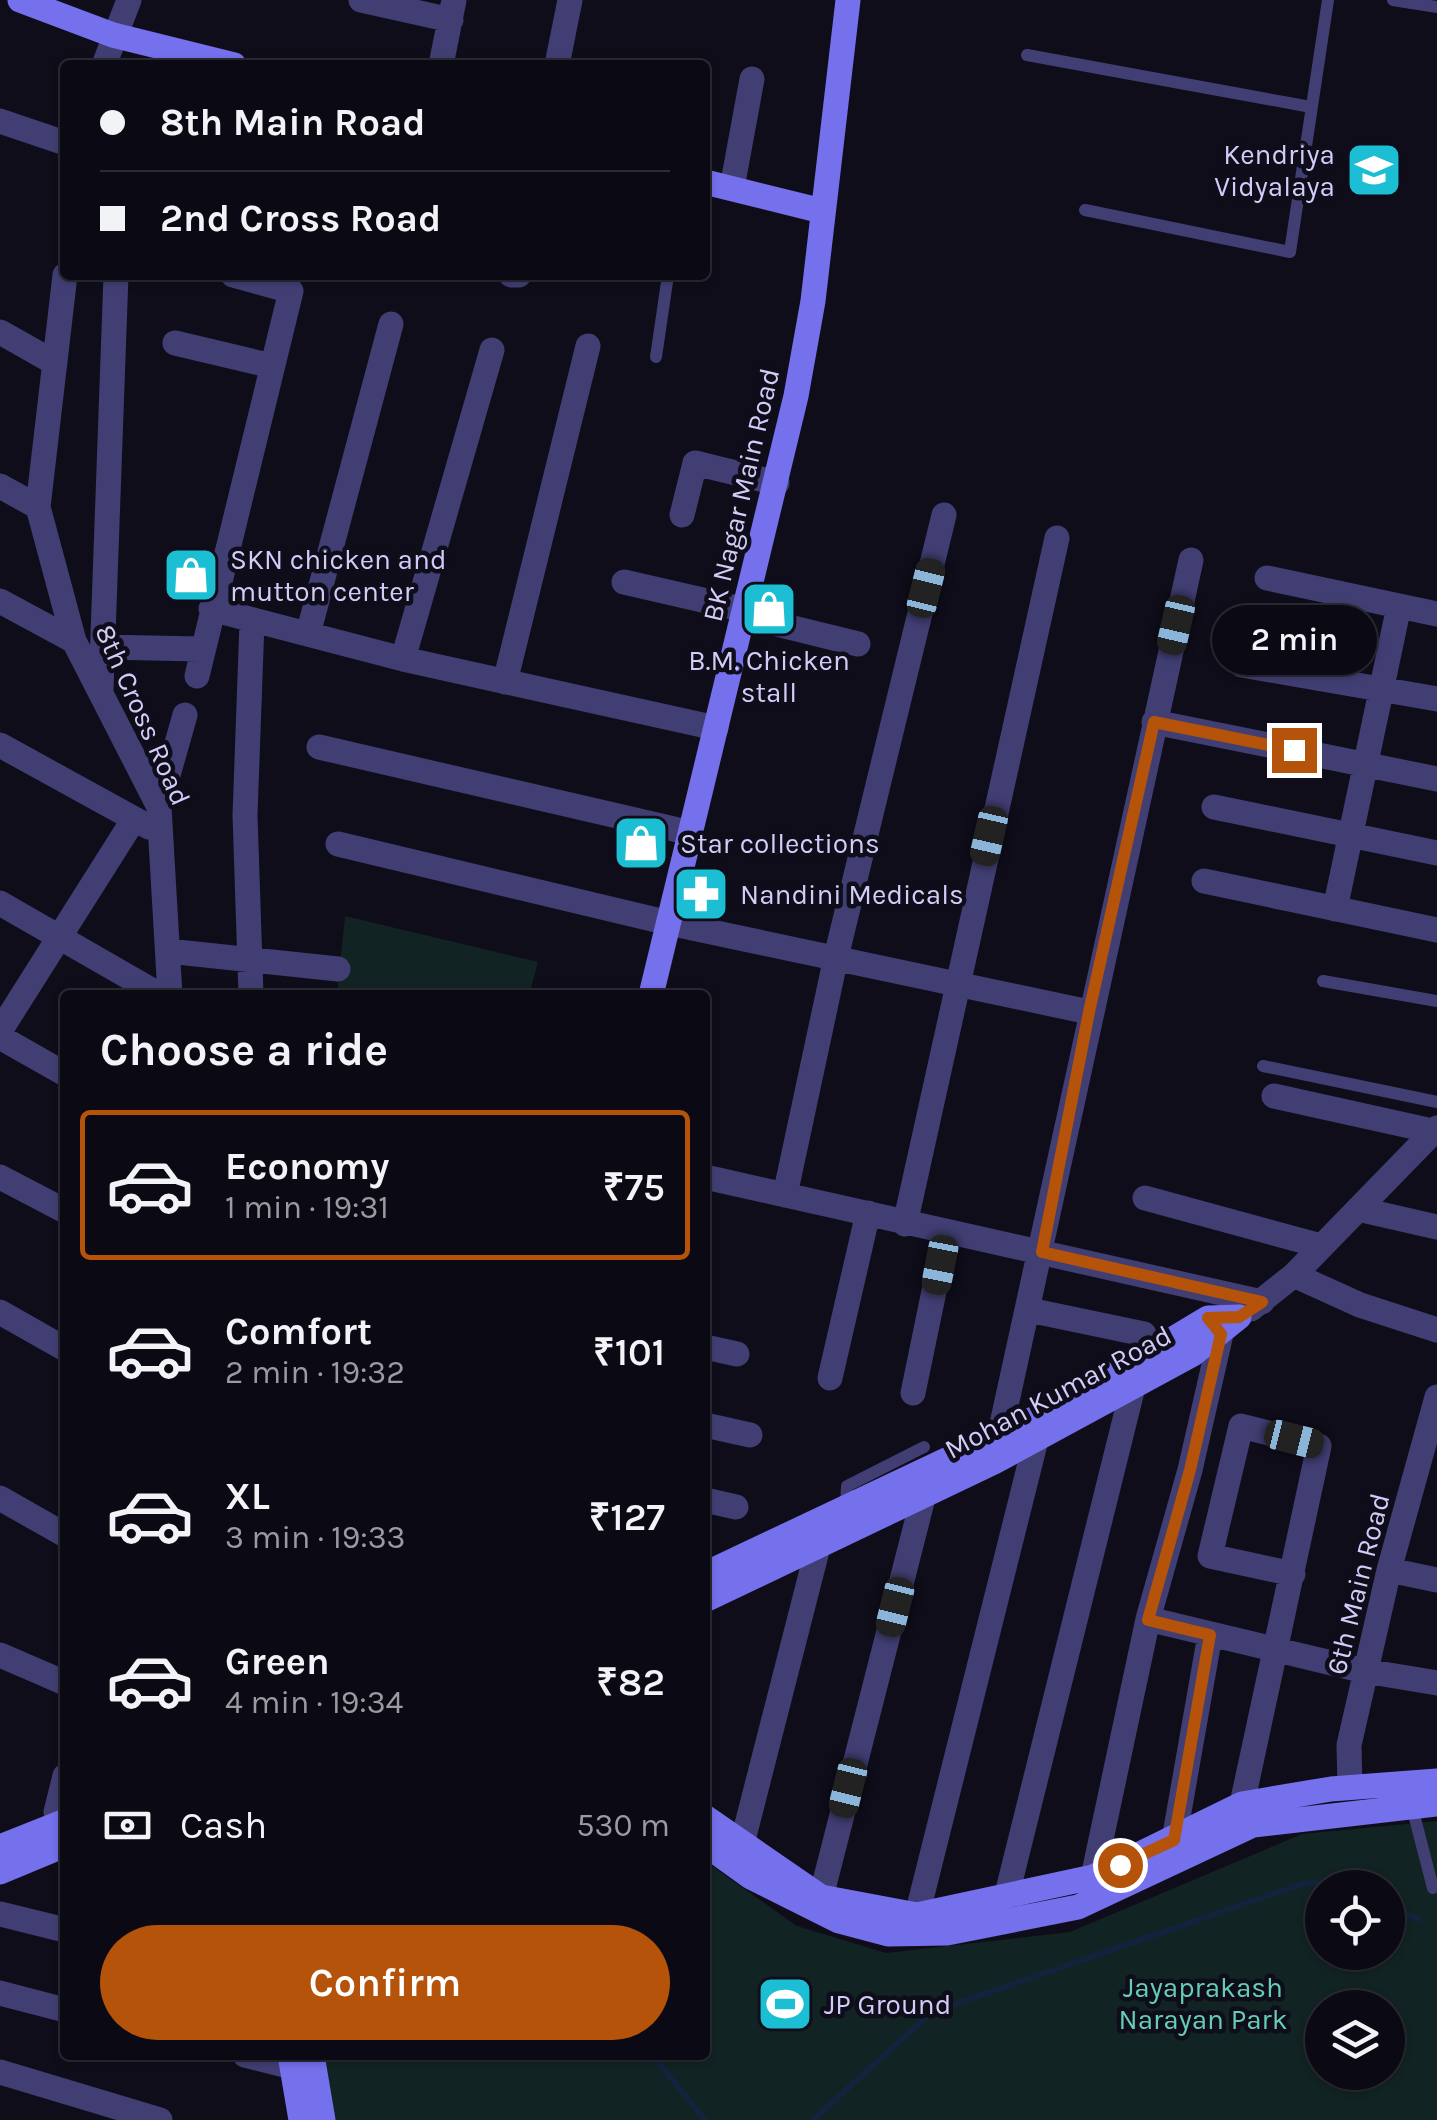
<!DOCTYPE html>
<meta charset="utf-8">
<style>
:root{--surface:#0b0a14;--page:#191822;--text:#f1f3f6;--muted:#9a9aa0;--line:#2b2b34;--accent:#b45309}
body{margin:0;font-family:Karla,sans-serif;background:var(--page);color:var(--text);height:100vh;display:flex;flex-direction:column;font-size:38px;white-space:nowrap}
*{box-sizing:border-box;margin:0}
p{font-size:32px;color:var(--muted)}
.icon{flex:none;width:55px;height:55px;fill:none;stroke:currentColor;stroke-width:2;stroke-linecap:round;stroke-linejoin:round}
.map{position:relative;flex:1;overflow:hidden}
.sheet{position:absolute;left:60px;top:990px;width:650px;height:1070px;display:flex;flex-direction:column;background:var(--surface);border-radius:10px;box-shadow:0 2px 8px #0004,0 0 0 2px var(--line)}
.sheet>*{flex:none}
.top-card{position:absolute;left:60px;top:60px;width:650px;height:220px;border-radius:10px;box-shadow:0 2px 8px #0004,0 0 0 2px var(--line);display:grid;align-content:center;height:220px;padding:0 40px;background:var(--surface)}
.fabs{position:absolute;left:1305px;top:1870px;display:grid;gap:20px}
.fabs a{display:grid;place-items:center;width:100px;height:100px;border-radius:50%;background:var(--surface);box-shadow:0 2px 8px #0004,0 0 0 2px var(--line);font-size:50px}
.end{position:absolute;width:45px;height:45px;margin:-22px;border:12px solid #b45309;background:#fff;box-shadow:0 0 0 5px #fff}
.from{border-radius:50%}
.bubble{position:absolute;height:70px;border-radius:35px;background:var(--surface);box-shadow:0 2px 8px #0004,0 0 0 2px var(--line);font-size:32px;font-weight:600;line-height:70px;text-align:center}
.car{position:absolute;width:30px;height:60px;margin:-30px -15px;border-radius:12px;box-shadow:0 0 8px 2px #0007;background:linear-gradient(#222 24%,#8ab4d8 0 40%,#222 0 76%,#8ab4d8 0 86%,#222 0)}
.top-card b{display:flex;align-items:center;gap:35px;height:95px;font-size:38px}
.top-card b+b{border-top:2px solid var(--line)}
.top-card i{width:25px;height:25px;background:var(--text)}
ul{padding:0;list-style:none}
li{display:flex;align-items:center;gap:30px;height:150px;margin:0 20px 15px;padding:0 20px;border:5px solid transparent;border-radius:10px}
li div{flex:1}
li b{display:block;font-size:38px}
li em{font-style:normal;font-weight:600}
li.on{border-color:var(--accent)}
li>.icon{width:90px;height:90px;stroke-width:1.5}
h2{padding:0 40px;font-size:45px;line-height:120px}
.pay{display:flex;align-items:center;gap:25px;height:110px;padding:0 40px;font-size:38px}
.pay p{margin-inline-start:auto}
.cta{display:flex;gap:20px;margin-top:auto;padding:20px 40px}
.cta a{flex:1;height:115px;border-radius:60px;background:var(--accent);color:#fff;font-size:40px;font-weight:600;line-height:115px;text-align:center}
.map>svg:first-child{display:block}
</style>
<div class="map">
<svg width="1437" height="2120" viewBox="0 0 1437 2120">
<rect width="100%" height="100%" fill="#0f0d1a"/>
<!-- green -->
<path fill="#112322" fill-rule="evenodd" d="M 345,916 L 538,962 L 529,995 L 337,995 Z
M 1437,1821 L 1437,2120 L 329,2120 L 323,2055 L 705,2055 L 705,1861 L 797,1926 L 886,1953 L 1070,1932 L 1302,1834 ZM 1322,1888 L 1388,1888 L 1388,1952 L 1322,1952 ZM 1322,2008 L 1388,2008 L 1388,2072 L 1322,2072 Z"/>
<g fill="none" stroke-linecap="round" stroke-linejoin="round">
<!-- stream -->
<path stroke="#13233d" stroke-width="6" d="M 1388,1905 L 1419,1920
M 652,2055 L 705,2120
M 813,2120 L 932,2012 L 1302,1884 L 1340,1882 L 1351,1888"/>
<!-- lane -->
<path stroke="#413e73" stroke-width="12" d="M 1393,0 L 1437,7
M 1027,55 L 1311,107
M 1085,210 L 1290,252 L 1328,0
M 656,357 L 668,275
M 1323,981 L 1437,1001
M 1263,1066 L 1437,1102
M 846,1506 L 847,1486 L 924,1447
M 1412,1807 L 1433,1888"/>
<!-- street -->
<path stroke="#413e73" stroke-width="25" d="M 361,0 L 451,20
M 104,65 L 129,0
M 441,65 L 454,0
M 557,65 L 570,0
M 0,121 L 65,143
M 732,188 L 752,79
M 511,275 L 519,275
M 0,332 L 55,363
M 175,343 L 272,366
M 0,486 L 38,507 L 74,641 L 159,807 L 170,995
M 38,507 L 65,275
M 682,515 L 695,463 L 777,483
M 1267,578 L 1437,614
M 624,582 L 746,610
M 0,601 L 74,641
M 211,609 L 403,659 L 716,728
M 744,616 L 858,644
M 308,634 L 391,324
M 103,647 L 200,649
M 403,659 L 492,350
M 1242,665 L 1437,699
M 197,676 L 291,291 L 233,275
M 505,682 L 588,346
M 101,690 L 116,275
M 1154,722 L 1437,779
M 0,745 L 149,827
M 319,747 L 691,833
M 159,807 L 185,715
M 1214,807 L 1437,853
M 338,844 L 669,923 L 1089,1012
M 1204,881 L 1437,930
M 0,903 L 160,995
M 1335,909 L 1399,606
M 168,951 L 338,969
M 251,995 L 245,815 L 252,622
M 0,1031 L 134,819
M 0,1037 L 65,1074
M 1274,1096 L 1437,1132
M 0,1177 L 65,1211
M 705,1177 L 1262,1302
M 785,1195 L 836,957 L 944,515
M 1145,1198 L 1321,1246
M 1358,1209 L 1437,1227
M 905,1224 L 1057,538
M 1294,1275 L 1360,1305 L 1437,1330
M 1251,1309 L 1294,1275 L 1437,1128
M 1029,1310 L 1144,1334
M 0,1312 L 65,1349
M 705,1347 L 737,1354
M 830,1378 L 868,1213
M 913,1393 L 946,1233
M 705,1425 L 750,1435
M 1000,1433 L 1191,560
M 0,1498 L 65,1535
M 705,1500 L 736,1507
M 1389,1570 L 1437,1580
M 1148,1619 L 1365,1671 L 1437,1683
M 0,1655 L 65,1683
M 1350,1787 L 1349,1745 L 1389,1570 L 1437,1397
M 1242,1804 L 1319,1446 L 1241,1426 L 1210,1556 L 1293,1574
M 56,1812 L 65,1776
M 1174,1840 L 1210,1635
M 742,1844 L 818,1547
M 1093,1877 L 1148,1619 L 1190,1470 L 1221,1334 L 1210,1321
M 821,1897 L 923,1498
M 1006,1898 L 1133,1387 L 1125,1374
M 0,1914 L 65,1930
M 917,1915 L 1036,1440
M 0,1993 L 65,2010
M 245,2055 L 293,2067
M 0,2072 L 160,2120"/>
<!-- secondary -->
<path stroke="#7570ec" stroke-width="25" d="M 20,0 L 113,35 L 234,65
M 705,182 L 822,211
M 651,995 L 796,396 L 813,301 L 848,0
M 705,1574 L 1065,1404 L 1208,1318 L 1239,1317
M 705,1600 L 994,1462 L 1193,1354 L 1239,1317
M 705,1817 L 821,1897 L 917,1915 L 1093,1877 L 1242,1804 L 1331,1789 L 1437,1781
M 705,1844 L 751,1877 L 839,1921 L 888,1934 L 947,1933 L 1078,1907 L 1253,1825 L 1437,1804
M 0,1847 L 65,1821
M 0,1872 L 65,1845
M 290,2055 L 301,2120
M 312,2055 L 323,2120"/>
</g>
<g fill="none" stroke-linecap="round" stroke-linejoin="round">
<!-- route -->
<path stroke="#b45309" stroke-width="12" d="M 1120,1865 L 1174,1840 L 1210,1635 L 1148,1620 L 1190,1470 L 1221,1334 L 1208,1318 L 1239,1317 L 1262,1302 L 1042,1252 L 1089,1012 L 1154,722 L 1294,750"/>
</g>
<!-- icons -->
<defs>
<g id="school-square" transform="scale(2.875)"><rect x="-9" y="-9" width="18" height="18" rx="4" fill="#1cbed4" stroke="#0f0d1a"/><path d="M0-5L7-2L0 1L-7-2ZM-4 1L0 2.5L4 1V4Q0 6-4 4Z" fill="#fff"/></g>
<g id="shop-square" transform="scale(2.875)"><rect x="-9" y="-9" width="18" height="18" rx="4" fill="#1cbed4" stroke="#0f0d1a"/><path d="M-5-2.5h2.3a2.7 3.5 0 0 1 5.4 0H5L5.5 6h-11ZM-1.5-2.5h3a1.5 2.3 0 0 0-3 0Z" fill="#fff"/></g>
<g id="pharmacy-square" transform="scale(2.875)"><rect x="-9" y="-9" width="18" height="18" rx="4" fill="#1cbed4" stroke="#0f0d1a"/><path d="M-2-6h4v4h4v4h-4v4h-4v-4h-4v-4h4Z" fill="#fff"/></g>
<g id="stadium-square" transform="scale(2.875)"><rect x="-9" y="-9" width="18" height="18" rx="4" fill="#1cbed4" stroke="#0f0d1a"/><path d="M0-5a6.5 5 0 1 0 0 10a6.5 5 0 1 0 0-10ZM-3.5-1.8h7v3.6h-7Z" fill="#fff"/></g>
</defs>
<g fill-rule="evenodd">
<use href="#school-square" x="1374" y="170"/>
<use href="#shop-square" x="191" y="575"/>
<use href="#shop-square" x="769" y="609"/>
<use href="#shop-square" x="641" y="843"/>
<use href="#pharmacy-square" x="701" y="894"/>
<use href="#stadium-square" x="785" y="2004"/>
</g>
<g text-anchor="middle" dominant-baseline="central" stroke-width="9" stroke-linejoin="round" paint-order="stroke">
<!-- poi labels -->
<g font-size="28" fill="#d2ccf8" stroke="#0f0d1a" text-anchor="start">
<text x="1335" y="154" text-anchor="end">Kendriya<tspan x="1335" dy="32">Vidyalaya</tspan></text>
<text x="230" y="559">SKN chicken and<tspan x="230" dy="32">mutton center</tspan></text>
<text x="769" y="660" text-anchor="middle">B.M. Chicken<tspan x="769" dy="32">stall</tspan></text>
<text x="680" y="843">Star collections</text>
<text x="740" y="894">Nandini Medicals</text>
<text x="824" y="2004">JP Ground</text>
</g>
<!-- street labels -->
<g font-size="28" fill="#d2ccf8" stroke="#0f0d1a">
<text transform="translate(741 495) rotate(-77)">BK Nagar Main Road</text>
<text transform="translate(143 715) rotate(66)">8th Cross Road</text>
<text transform="translate(1058 1392) rotate(-28)">Mohan Kumar Road</text>
<text transform="translate(1358 1584) rotate(-76)">6th Main Road</text>
</g>
<!-- park labels -->
<g font-size="28" fill="#63cdb5" stroke="#0f0d1a">
<text x="1203" y="1987">Jayaprakash<tspan x="1203" dy="32">Narayan Park</tspan></text>
</g>
</g>
</svg>
<div class="fabs">
<a><svg class="icon" aria-label="locate" viewBox="0 0 24 24"><circle cx="12" cy="12" r="6"/><path d="M12 2v4M12 18v4M2 12h4M18 12h4"/></svg></a>
<a><svg class="icon" aria-label="layers" viewBox="0 0 24 24"><path d="M12 4l9 5-9 5-9-5zM3 14l9 5 9-5"/></svg></a>
</div>
<i class="end from" style="left:1120px;top:1865px"></i>
<i class="end" style="left:1294px;top:750px"></i>
<div class="bubble" style="left:1212px;top:605px;width:165px">2 min</div>
<i class="car" style="left:926px;top:588px;rotate:14deg"></i>
<i class="car" style="left:1176px;top:625px;rotate:193deg"></i>
<i class="car" style="left:989px;top:836px;rotate:193deg"></i>
<i class="car" style="left:940px;top:1265px;rotate:191deg"></i>
<i class="car" style="left:1294px;top:1439px;rotate:104deg"></i>
<i class="car" style="left:895px;top:1607px;rotate:194deg"></i>
<i class="car" style="left:848px;top:1788px;rotate:194deg"></i>
<div class="top-card">
<b><i class="from"></i>8th Main Road</b>
<b><i></i>2nd Cross Road</b>
</div>
<section class="sheet">
<h2>Choose a ride</h2>
<ul>
<li class="on"><svg class="icon" aria-label="car" viewBox="0 0 24 24"><path d="M5 17H2v-5l4-1 3-4h7l3 4 3 1v5h-3M9 17h6M6 11h13"/><circle cx="7" cy="17" r="2"/><circle cx="17" cy="17" r="2"/></svg><div><b>Economy</b><p>1 min · 19:31</p></div><em>₹75</em></li>
<li><svg class="icon" aria-label="car" viewBox="0 0 24 24"><path d="M5 17H2v-5l4-1 3-4h7l3 4 3 1v5h-3M9 17h6M6 11h13"/><circle cx="7" cy="17" r="2"/><circle cx="17" cy="17" r="2"/></svg><div><b>Comfort</b><p>2 min · 19:32</p></div><em>₹101</em></li>
<li><svg class="icon" aria-label="car" viewBox="0 0 24 24"><path d="M5 17H2v-5l4-1 3-4h7l3 4 3 1v5h-3M9 17h6M6 11h13"/><circle cx="7" cy="17" r="2"/><circle cx="17" cy="17" r="2"/></svg><div><b>XL</b><p>3 min · 19:33</p></div><em>₹127</em></li>
<li><svg class="icon" aria-label="car" viewBox="0 0 24 24"><path d="M5 17H2v-5l4-1 3-4h7l3 4 3 1v5h-3M9 17h6M6 11h13"/><circle cx="7" cy="17" r="2"/><circle cx="17" cy="17" r="2"/></svg><div><b>Green</b><p>4 min · 19:34</p></div><em>₹82</em></li>
</ul>
<div class="pay"><svg class="icon" aria-label="cash" viewBox="0 0 24 24"><path d="M3 7h18v10H3z"/><circle cx="12" cy="12" r="2"/></svg>Cash<p>530 m</p></div>
<div class="cta"><a>Confirm</a></div>
</section>
</div>
